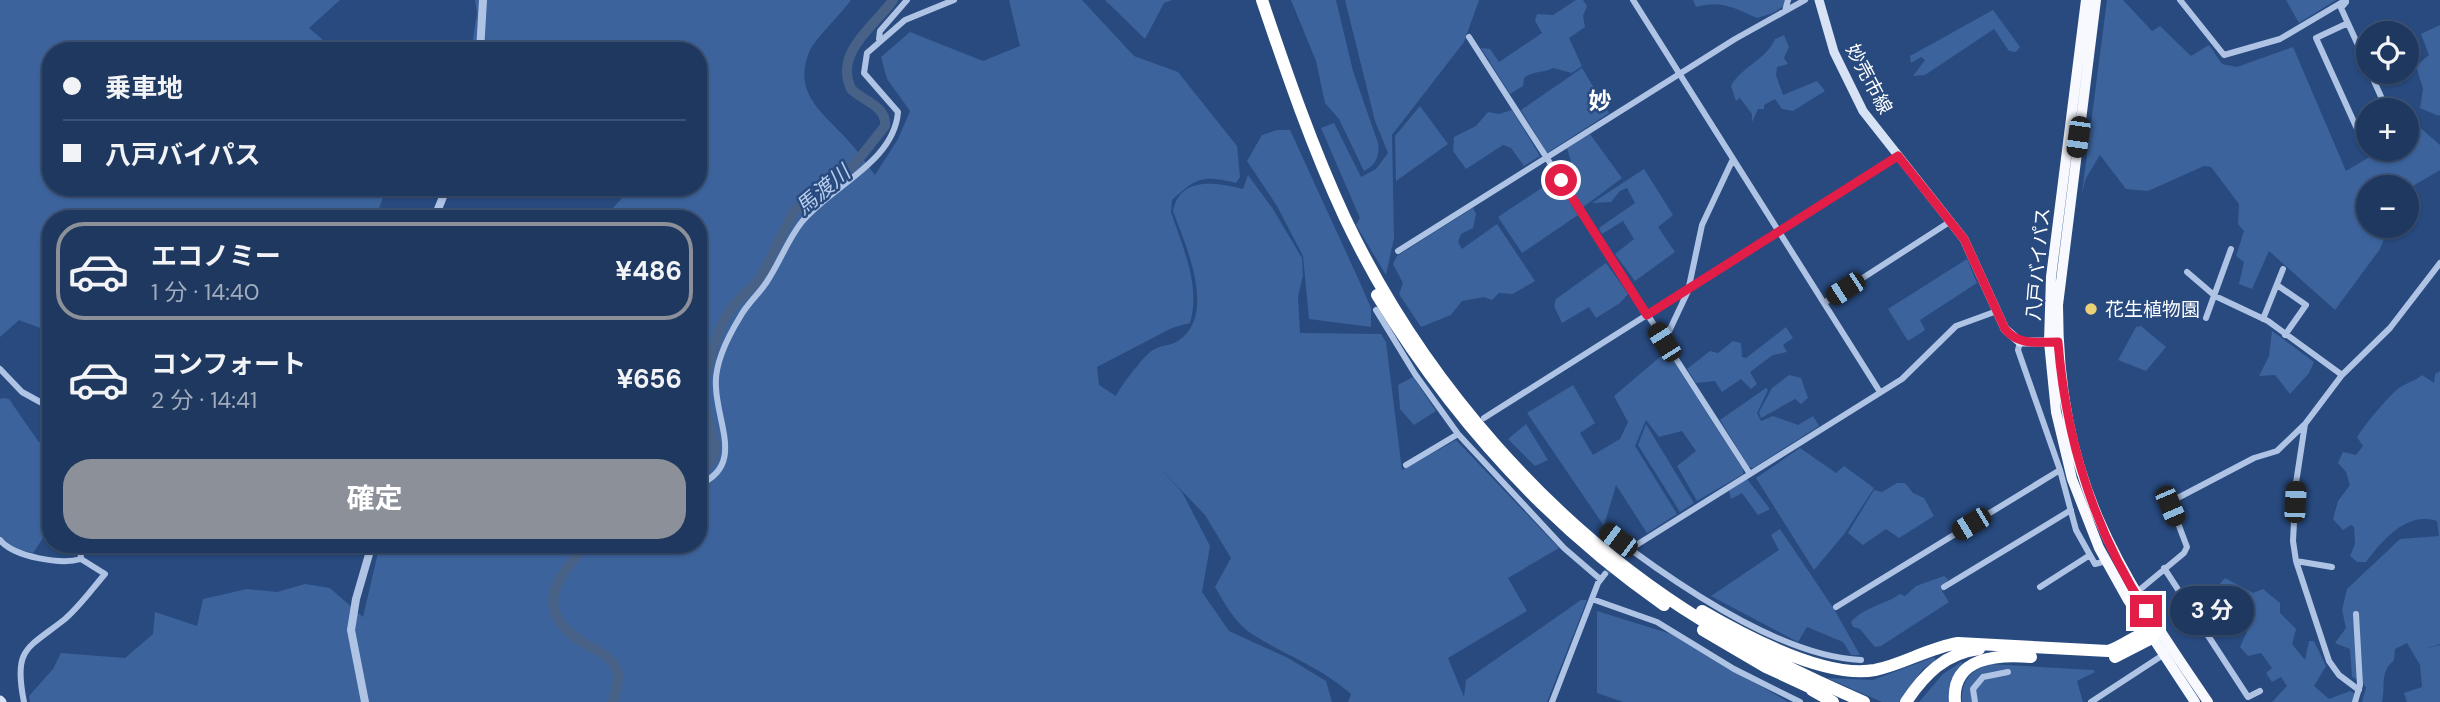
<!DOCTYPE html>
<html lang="ja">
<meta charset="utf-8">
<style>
:root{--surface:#1e385f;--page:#263f65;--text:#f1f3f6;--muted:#a1acbd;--line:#3c5274;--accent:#8c9099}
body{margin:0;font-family:"DM Sans","Noto Sans JP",sans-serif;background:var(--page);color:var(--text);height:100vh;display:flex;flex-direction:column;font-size:26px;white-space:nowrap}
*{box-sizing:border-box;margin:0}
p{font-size:23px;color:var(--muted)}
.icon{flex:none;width:38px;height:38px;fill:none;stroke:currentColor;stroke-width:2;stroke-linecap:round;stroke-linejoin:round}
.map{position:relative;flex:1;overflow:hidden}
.sheet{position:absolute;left:42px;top:210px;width:665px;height:343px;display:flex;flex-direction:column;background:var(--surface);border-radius:28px;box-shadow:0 2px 5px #0004,0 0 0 2px var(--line)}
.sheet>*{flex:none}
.hud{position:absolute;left:42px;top:42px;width:665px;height:154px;border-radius:28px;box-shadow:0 2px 5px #0004,0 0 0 2px var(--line);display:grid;align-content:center;height:154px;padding:0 21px;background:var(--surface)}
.buttons{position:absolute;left:2356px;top:21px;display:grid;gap:14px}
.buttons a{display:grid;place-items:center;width:63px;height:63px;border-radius:50%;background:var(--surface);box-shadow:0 2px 5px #0004,0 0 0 2px var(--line);font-size:35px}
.end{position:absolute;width:32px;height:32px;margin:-16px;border:9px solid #e11d48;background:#fff;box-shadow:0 0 0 4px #fff}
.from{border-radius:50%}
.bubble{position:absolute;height:49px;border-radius:24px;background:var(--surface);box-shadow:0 2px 5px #0004,0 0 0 2px var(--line);font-size:23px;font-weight:700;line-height:49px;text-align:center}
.car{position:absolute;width:21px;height:42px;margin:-21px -10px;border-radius:9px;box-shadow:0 0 5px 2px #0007;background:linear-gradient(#222 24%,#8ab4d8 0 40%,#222 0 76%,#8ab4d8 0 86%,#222 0)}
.hud b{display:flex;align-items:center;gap:24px;height:66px;font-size:26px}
.hud b+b{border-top:2px solid var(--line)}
.hud i{width:18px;height:18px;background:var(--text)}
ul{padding:12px 0 0;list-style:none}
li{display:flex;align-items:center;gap:21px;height:98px;margin:0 14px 10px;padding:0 7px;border:4px solid transparent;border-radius:28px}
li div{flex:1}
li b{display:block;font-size:26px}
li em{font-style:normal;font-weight:700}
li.active{border-color:var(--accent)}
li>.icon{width:63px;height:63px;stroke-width:1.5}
.primary-button{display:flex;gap:14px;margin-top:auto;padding:14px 21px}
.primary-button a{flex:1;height:80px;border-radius:28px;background:var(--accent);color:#fff;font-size:28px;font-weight:700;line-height:80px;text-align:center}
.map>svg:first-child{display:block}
</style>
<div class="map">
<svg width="2440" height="702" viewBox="0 0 2440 702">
<rect width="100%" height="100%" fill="#284a7f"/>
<!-- green -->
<path fill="#3c639c" d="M 0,0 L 340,0 L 309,28 L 336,51 L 51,51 L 51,187 L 387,187 L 375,219 L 51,219 L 51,332 L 19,320 L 0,337 Z
M 475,0 L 851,0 C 841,14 816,38 810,50 C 790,96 827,115 852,145 C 860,154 867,165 875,175 L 898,139 L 910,111 L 887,79 L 881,57 L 910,32 L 983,61 L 1020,46 L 1009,0 L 1082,0 L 1134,56 L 1178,72 L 1237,146 L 1240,177 L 1236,183 C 1203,175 1197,177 1172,200 L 1171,212 C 1183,248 1201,286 1190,323 L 1172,328 L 1097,367 L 1099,385 L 1116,396 C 1120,387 1144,355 1153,350 C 1160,345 1171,346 1178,341 C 1218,315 1185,244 1173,211 C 1180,175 1218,183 1243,189 L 1248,175 L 1273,209 L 1302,258 L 1303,275 L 1298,297 L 1300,333 L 1381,334 L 1386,342 L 1402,470 L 1456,440 L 1559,548 L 1508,578 L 1527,611 L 1448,658 L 1464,697 L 1466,680 L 1581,600 L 1587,600 L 1547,702 L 1348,702 L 1351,694 C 1318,665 1286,656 1252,634 C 1235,623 1225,604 1215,587 L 1231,558 L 1205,515 L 1160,468 L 1182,492 L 1210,546 L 1202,592 L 1229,631 L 1288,658 L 1326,681 L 1332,702 L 30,702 L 29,696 L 53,669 L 61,653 L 125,658 L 153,634 L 155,612 L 197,626 L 203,599 L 247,589 L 277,592 L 305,584 L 330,588 L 363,617 L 380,544 L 698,544 L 698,219 L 603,219 L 632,187 L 698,187 L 698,51 L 471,51 L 477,13 Z
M 1105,0 L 1172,0 L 1164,3 L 1145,39 Z
M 1291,0 L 1336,0 L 1353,71 L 1378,143 C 1380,156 1376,165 1364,171 L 1339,119 L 1325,103 L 1316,61 Z
M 1345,0 L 1479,0 L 1464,42 L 1392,135 L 1394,238 L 1386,275 L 1356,225 L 1360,218 L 1321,128 L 1334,123 L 1361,177 L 1376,169 L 1388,153 L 1375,121 Z
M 1576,0 L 1583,0 L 1587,6 L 1583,16 L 1585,27 L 1569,38 L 1582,66 L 1572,73 L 1553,68 C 1544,73 1532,71 1524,78 L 1523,86 L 1510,94 L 1481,48 L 1490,49 L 1499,62 L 1542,33 L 1535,21 L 1537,14 L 1553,15 Z
M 1693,0 L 1793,0 L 1773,13 L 1757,18 C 1734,8 1721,0 1696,7 Z
M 2107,0 L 2123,0 L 2152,31 L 2160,26 L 2191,56 L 2209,45 L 2222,64 L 2237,67 L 2293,47 L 2346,171 L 2383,149 L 2406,149 L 2406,134 L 2417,125 L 2440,145 L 2440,170 L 2406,190 L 2406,187 L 2368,187 L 2368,226 L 2389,226 L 2380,249 L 2335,310 L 2269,251 L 2252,289 L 2239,284 L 2244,262 L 2236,256 L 2244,231 L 2238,224 L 2239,204 L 2211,167 L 2204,166 L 2148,191 L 2126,189 L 2100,155 L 2086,178 L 2082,193 Z
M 2286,0 L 2336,0 L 2299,23 Z
M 1993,10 L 2020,47 L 2016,52 L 2009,51 L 1994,29 L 1925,75 L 1913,76 L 1925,60 L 1921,57 L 1911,63 L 1910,56 Z
M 2440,25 L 2440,114 L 2439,116 L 2420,108 L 2423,89 L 2416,66 L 2429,55 L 2421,34 Z
M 1784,35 L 1789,47 L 1784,58 L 1788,64 L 1777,67 L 1776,75 L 1783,95 L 1817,81 L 1825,91 L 1793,111 L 1782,109 L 1775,99 L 1764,105 L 1764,109 L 1758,109 L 1752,122 L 1752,114 L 1740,98 L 1736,101 L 1731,86 C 1741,67 1766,60 1775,39 Z
M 1582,68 L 1609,113 L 1547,153 L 1521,110 Z
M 1420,106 L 1448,144 L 1396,181 L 1395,136 Z
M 1512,110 L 1540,156 L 1524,166 L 1511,148 L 1503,145 L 1466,169 L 1453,151 L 1454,137 L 1476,126 L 1488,112 L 1499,114 Z
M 1277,130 L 1290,130 L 1362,287 L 1371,308 L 1371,327 L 1309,319 L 1303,256 L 1277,206 L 1247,161 L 1262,135 Z
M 1590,134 L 1622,178 L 1582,208 L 1559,171 L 1571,162 L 1567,148 Z
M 1644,169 L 1673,215 L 1658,227 L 1675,252 L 1635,281 L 1615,254 L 1634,239 L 1623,221 L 1602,234 L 1599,228 L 1635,203 L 1627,188 L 1620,191 L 1611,202 L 1592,203 Z
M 1555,179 L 1578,215 L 1522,253 L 1498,217 Z
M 1473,208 L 1476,214 L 1473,228 L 1461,234 L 1458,242 L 1462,249 L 1497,224 L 1535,281 L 1513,294 L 1499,293 L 1492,300 L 1484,297 L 1462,301 L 1451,315 L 1421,327 L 1399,294 L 1403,283 L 1393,264 L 1397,256 Z
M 1967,259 L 1977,283 L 1920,320 L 1925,330 L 1908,341 L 1888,309 Z
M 1606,263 L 1628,294 L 1620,303 L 1596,318 L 1589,307 L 1562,323 L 1554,306 L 1556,299 Z
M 2141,326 L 2166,347 L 2146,371 L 2118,360 L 2136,327 Z
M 1786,327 L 1793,338 L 1783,345 L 1787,352 L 1773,355 L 1750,372 L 1757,384 L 1751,389 L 1741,379 L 1722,392 L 1715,381 L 1696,383 L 1687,369 L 1710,351 L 1718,353 L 1733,341 L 1741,343 L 1742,357 L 1746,358 Z
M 2272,331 L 2314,362 L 2309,373 L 2290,394 L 2275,375 L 2259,376 L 2269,356 Z
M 1667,351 L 1743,469 L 1743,474 L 1697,501 L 1677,466 L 1696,451 L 1682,431 L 1659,437 L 1646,420 L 1635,446 L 1677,514 L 1647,533 L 1616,485 L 1604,526 L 1527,413 L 1573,385 L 1595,423 L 1580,433 L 1593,455 L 1620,439 L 1628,422 L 1614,396 Z
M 2440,371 L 2440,644 L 2428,648 L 2440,645 L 2440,702 L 2407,702 L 2404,693 L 2422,687 L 2420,665 L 2407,643 L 2395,649 L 2394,660 C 2379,673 2386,686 2382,702 L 2362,702 L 2366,688 L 2363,683 L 2352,677 L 2350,649 L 2335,643 L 2346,628 L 2342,610 L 2347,589 L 2400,539 L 2439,536 L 2437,521 C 2406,511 2382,541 2366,562 L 2357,562 L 2350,556 L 2355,544 L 2354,527 L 2351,525 L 2343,530 L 2333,519 L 2338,501 L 2350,485 L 2346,472 L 2338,463 L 2343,452 L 2356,455 L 2363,446 L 2357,437 C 2364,426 2392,391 2402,386 C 2409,382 2415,381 2422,375 L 2434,383 L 2435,374 Z
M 1789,375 L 1801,378 L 1808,398 L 1801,404 L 1795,399 L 1761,418 L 1759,412 L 1772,388 Z
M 1413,377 L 1436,411 L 1414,425 L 1400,409 L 1398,385 Z
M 1766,388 L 1768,390 L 1757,413 L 1761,421 L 1773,416 L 1798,425 L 1813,416 L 1819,426 L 1753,468 L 1749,467 L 1720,420 Z
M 3,398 L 9,399 L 38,441 L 51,449 L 51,526 L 44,529 L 45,535 L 33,553 L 15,549 L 0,536 L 0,399 Z
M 1526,424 L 1548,460 L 1535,466 L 1508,439 Z
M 1646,424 L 1694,503 L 1680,512 L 1638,445 Z
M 1800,448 L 1836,473 L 1844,466 L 1874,488 L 1845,533 L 1814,570 L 1756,478 Z
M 1747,479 L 1770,509 L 1758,515 L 1742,493 L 1731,499 L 1729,491 Z
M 1897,483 L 1905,483 L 1913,493 L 1924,498 L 1934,516 L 1899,538 L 1886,529 L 1863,545 L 1848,533 L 1874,490 L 1882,492 Z
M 1780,529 L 1834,609 L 1860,655 L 1851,655 L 1843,642 L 1807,627 L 1798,642 L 1711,596 L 1779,550 L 1771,535 Z
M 1944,576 L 1948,579 L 1942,591 L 1949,602 L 1881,646 L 1875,647 L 1860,629 L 1853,627 L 1851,622 C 1864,607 1884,605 1900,594 L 1905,596 L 1916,586 Z
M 2225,578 L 2253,593 L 2263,589 L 2280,603 L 2280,613 L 2296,629 L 2292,644 L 2305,660 L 2309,641 L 2314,641 L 2326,666 L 2314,686 L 2329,699 L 2350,691 L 2356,694 L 2353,702 L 2272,702 L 2287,686 L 2281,677 L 2272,682 L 2266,673 L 2272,668 L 2261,653 L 2248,656 L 2240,647 L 2249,627 L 2214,598 L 2217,587 Z
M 1597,611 L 1671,634 L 1788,702 L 1623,702 L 1597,693 Z
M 1934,657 L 1936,660 L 1923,669 L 1899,702 L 1882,702 L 1827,678 L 1873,680 Z
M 1961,662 L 1964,665 L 1950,702 L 1919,702 L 1943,674 Z
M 1989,664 L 2093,670 L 2095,672 L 2077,681 L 2083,702 L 1962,702 C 1961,681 1970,671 1989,664 Z"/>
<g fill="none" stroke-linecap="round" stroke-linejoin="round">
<!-- river -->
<path stroke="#486187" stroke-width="10" d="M 698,472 L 713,460 L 715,447 L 701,388 L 721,326 L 732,307 L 760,279 L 794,211 L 854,165 L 885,126 C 887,106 863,101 851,89 C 834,52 874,27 893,0
M 588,544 C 552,580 534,613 584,643 C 596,650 611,656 617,670 C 620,679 615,693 613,702"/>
<!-- minor-tunnel -->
<path stroke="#486592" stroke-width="6" stroke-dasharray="6 3" stroke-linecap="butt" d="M 1605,574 L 1630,549"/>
<!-- minor -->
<path stroke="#afc4e5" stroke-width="6" d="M 1633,0 L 1880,392
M 2180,0 L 2224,55 L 2280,39 L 2346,0
M 2346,2 L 2341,8 L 2368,67
M 1785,11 L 1788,0
M 2348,23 L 2316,38 L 2358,131 L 2368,127
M 1469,37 L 1750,474
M 879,39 L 880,31 L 907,0
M 2370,72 L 2387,110
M 1398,251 L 1735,39 L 1805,0
M 2187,272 L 2215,296 L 2268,321 L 2342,375
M 2277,285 L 2306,305 L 2285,335
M 1824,303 L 1951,221
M 1376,310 L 1415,374 L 1458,434 L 1564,548 L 1600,579
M 2206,318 L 2231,249
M 2263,319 L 2283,269
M 1664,342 L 1688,291 L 1702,225 L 1733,159
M 2020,342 L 2018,350 L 2060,470 L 2076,530 L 2095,564 L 2106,561
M 0,369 L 22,392 L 51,408
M 1484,418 L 1898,156
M 1406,465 L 1458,434
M 698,485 C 745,466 717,424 716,387 C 714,364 729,335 740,317 C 747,304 758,295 766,283 C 779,264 787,241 801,223 C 829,187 894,163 898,112 L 864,73 L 867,53 L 905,20 L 954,0
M 1606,531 C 1670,580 1780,657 1861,660
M 0,540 C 14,557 61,565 81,559 L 105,574 C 92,589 80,606 65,619 C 27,649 13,648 24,702
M 80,544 L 81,559
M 1630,549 L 1902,379 L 1956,326 L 1997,311
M 2296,561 L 2332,567
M 2164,568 L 2248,697 L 2260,691
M 1944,587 L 2071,510
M 2040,587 L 2090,555
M 2137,592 L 2184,553 L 2187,547 L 2170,502 L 2254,458 L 2277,451 L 2304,425
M 1592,599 L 1657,622 L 1734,669 L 1800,702
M 1836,607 L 2060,470
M 2359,690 L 2339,675 L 2329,661 L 2296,561 L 2293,541 L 2296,483 L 2305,424 L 2342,375 L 2390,328 L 2440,263
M 1552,702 L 1598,583 L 1605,574
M 1975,702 L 1973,689 L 1983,677 L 2008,672
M 2091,702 L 2163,655
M 2355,702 L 2360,685 L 2356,614"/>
<!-- tertiary -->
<path stroke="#afc4e5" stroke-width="8" d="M 480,51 L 483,0
M 434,219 L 447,187
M 365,702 L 351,630 L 356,599 L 372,544"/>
<!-- secondary -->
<path stroke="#d7e3f5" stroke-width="9" d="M 1819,0 L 1834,52 L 1863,111 L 1964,239 L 2005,329 L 2020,342 L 2054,342
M 0,700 L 2,702"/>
<!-- trunk -->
<path stroke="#f7f9fe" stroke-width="10" d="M 2086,0 L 2051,277 L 2049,342 L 2056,412 L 2072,479 L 2099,548 L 2128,600 L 2195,702
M 2096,0 L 2058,305 C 2058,477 2114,565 2208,702"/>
<!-- motorway -->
<path stroke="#fff" stroke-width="12" d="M 1262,0 C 1287,74 1312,147 1345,218 C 1422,380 1550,527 1703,621 C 1754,652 1809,678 1864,702
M 1377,295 C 1452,418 1545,522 1664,605
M 1702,611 C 1745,636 1825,679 1875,670 C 1904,664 1928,648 1958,643 L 2108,651 C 2125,646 2139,631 2158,629
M 1703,630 L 1766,667 L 1820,692
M 2115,657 L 2152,638 L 2158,629
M 1812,690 L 1833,702
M 1906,702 C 1924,675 1945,653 1979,649
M 1955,702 C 1951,657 1998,654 2031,657"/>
</g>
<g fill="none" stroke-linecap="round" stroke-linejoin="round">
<!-- route -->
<path stroke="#e11d48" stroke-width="9" d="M 1561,180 L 1647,315 L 1898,156 L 1964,239 L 2005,329 C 2019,346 2037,342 2058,342 C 2066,440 2093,528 2146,611"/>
</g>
<!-- markers -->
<circle fill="#ecd075" stroke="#284a7f" stroke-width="2.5" cx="2091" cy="309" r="7"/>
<g text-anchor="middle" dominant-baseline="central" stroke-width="5" stroke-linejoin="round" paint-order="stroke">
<!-- street labels -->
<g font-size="19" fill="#fff" stroke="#284a7f">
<text transform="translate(1869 79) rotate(62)">妙売市線</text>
<text transform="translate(2038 264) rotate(-85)">八戸バイパス</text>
</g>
<!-- poi labels -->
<g font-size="19" fill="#fff" stroke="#284a7f" text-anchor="start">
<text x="2105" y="309">花生植物園</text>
</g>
<!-- water labels -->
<g font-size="21" font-style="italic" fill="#bacfed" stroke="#284a7f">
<text transform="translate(823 190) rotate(-40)">馬渡川</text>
</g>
<!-- quarter labels -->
<g font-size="23" font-weight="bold" fill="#fff" stroke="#284a7f">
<text x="1600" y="101">妙</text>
</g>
</g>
</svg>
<div class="buttons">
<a><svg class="icon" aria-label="locate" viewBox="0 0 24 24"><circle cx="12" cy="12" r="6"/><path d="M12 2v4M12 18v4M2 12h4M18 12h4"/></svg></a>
<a>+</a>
<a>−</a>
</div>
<i class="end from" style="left:1561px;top:180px"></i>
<i class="end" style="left:2146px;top:611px"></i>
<div class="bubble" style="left:2170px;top:586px;width:84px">3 分</div>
<i class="car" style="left:2078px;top:137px;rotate:188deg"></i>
<i class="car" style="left:1845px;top:289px;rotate:237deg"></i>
<i class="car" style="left:1664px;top:342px;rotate:328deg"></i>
<i class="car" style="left:2295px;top:502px;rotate:3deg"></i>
<i class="car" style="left:2170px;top:506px;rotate:157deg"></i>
<i class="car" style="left:1971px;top:524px;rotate:239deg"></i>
<i class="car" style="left:1618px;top:540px;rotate:307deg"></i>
<div class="hud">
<b><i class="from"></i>乗車地</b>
<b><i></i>八戸バイパス</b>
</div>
<section class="sheet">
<ul>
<li class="active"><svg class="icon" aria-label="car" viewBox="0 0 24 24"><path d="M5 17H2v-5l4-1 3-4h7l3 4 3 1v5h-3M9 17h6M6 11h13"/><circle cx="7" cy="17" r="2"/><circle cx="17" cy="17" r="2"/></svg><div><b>エコノミー</b><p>1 分 · 14:40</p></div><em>¥486</em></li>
<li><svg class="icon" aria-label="car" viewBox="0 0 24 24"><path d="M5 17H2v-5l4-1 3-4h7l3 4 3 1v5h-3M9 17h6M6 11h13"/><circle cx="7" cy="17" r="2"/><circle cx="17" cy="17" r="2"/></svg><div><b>コンフォート</b><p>2 分 · 14:41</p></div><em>¥656</em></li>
</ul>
<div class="primary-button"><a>確定</a></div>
</section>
</div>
